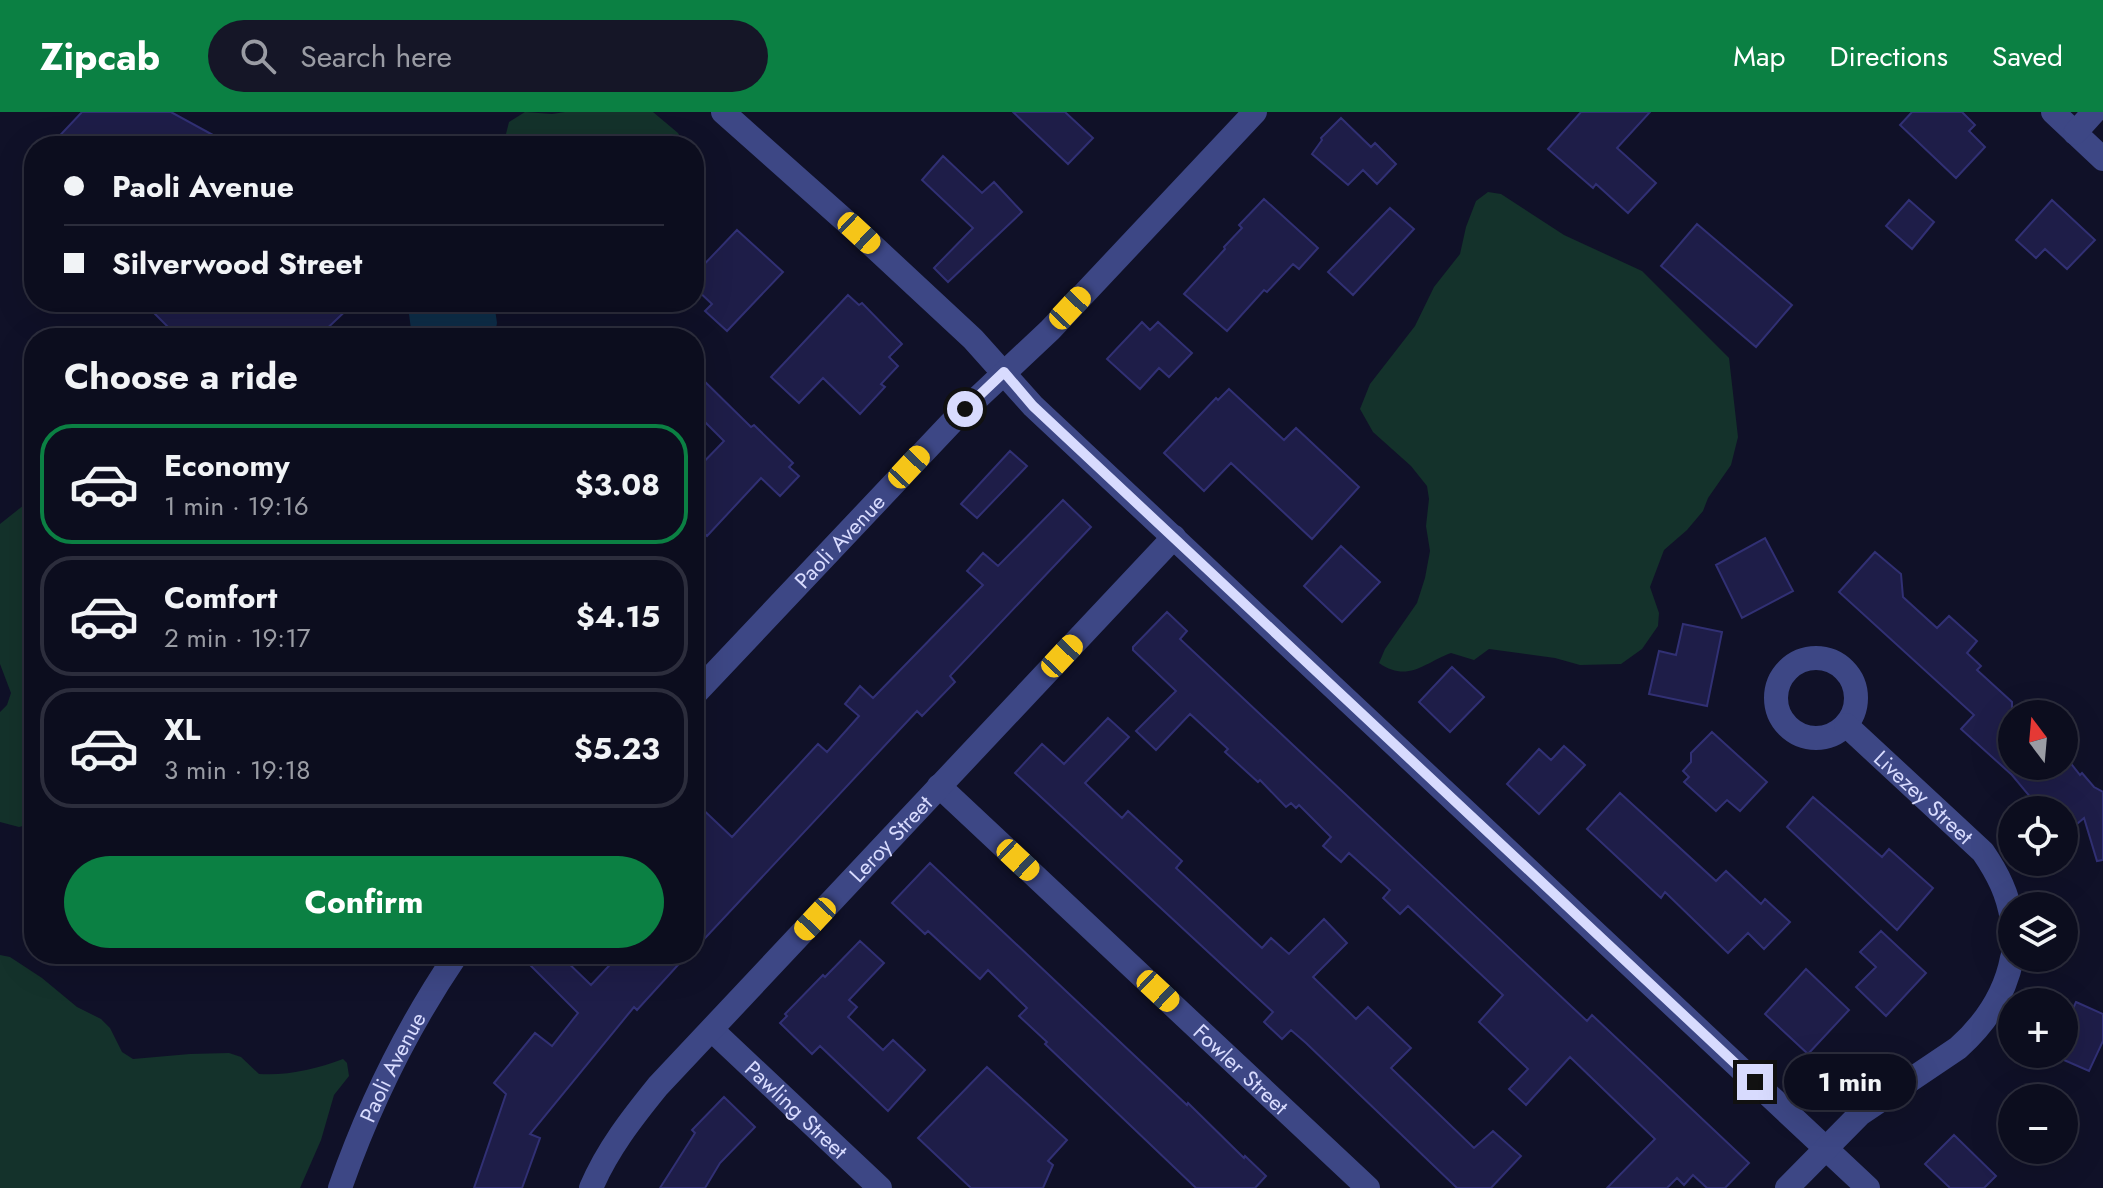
<!DOCTYPE html>
<meta charset="utf-8">
<style>
:root{--surface:#0c0d1e;--page:#151627;--text:#f1f3f6;--muted:#9a9ca4;--line:#2c2d3c;--accent:#0b8043}
body{margin:0;font-family:Jost,sans-serif;background:var(--page);color:var(--text);height:100vh;display:flex;flex-direction:column;font-size:30px;white-space:nowrap}
*{box-sizing:border-box;margin:0}
p{font-size:26px;color:var(--muted)}
.icon{flex:none;width:44px;height:44px;fill:none;stroke:currentColor;stroke-width:2;stroke-linecap:round;stroke-linejoin:round}
.map{position:relative;flex:1;overflow:hidden}
.side{position:absolute;left:24px;top:216px;width:680px;height:636px;display:flex;flex-direction:column;background:var(--surface);border-radius:32px;box-shadow:0 8px 32px #0002,0 0 0 2px var(--line)}
.side>*{flex:none}
.guide{position:absolute;left:24px;top:24px;width:680px;height:176px;border-radius:32px;box-shadow:0 8px 32px #0002,0 0 0 2px var(--line);display:grid;align-content:center;height:176px;padding:0 40px;background:var(--surface)}
.needle{width:52px;rotate:344deg}
.fabs{position:absolute;left:1998px;top:588px;display:grid;gap:16px}
.fabs a{display:grid;place-items:center;width:80px;height:80px;border-radius:50%;background:var(--surface);box-shadow:0 8px 32px #0002,0 0 0 2px var(--line);font-size:40px}
.end{position:absolute;width:36px;height:36px;margin:-18px;border:10px solid #d8dbfe;background:#111;box-shadow:0 0 0 4px #111}
.from{border-radius:50%}
.bubble{position:absolute;height:56px;border-radius:28px;background:var(--surface);box-shadow:0 8px 32px #0002,0 0 0 2px var(--line);font-size:26px;font-weight:700;line-height:56px;text-align:center}
.car{position:absolute;width:24px;height:48px;margin:-24px -12px;border-radius:10px;box-shadow:0 0 6px 2px #0007;background:linear-gradient(#f5c518 24%,#345 0 40%,#f5c518 0 76%,#345 0 86%,#f5c518 0)}
.guide b{display:flex;align-items:center;gap:28px;height:76px;font-size:30px}
.guide b+b{border-top:2px solid var(--line)}
.guide i{width:20px;height:20px;background:var(--text)}
ul{padding:0;list-style:none}
li{display:flex;align-items:center;gap:24px;height:120px;margin:0 16px 12px;padding:0 24px;border:4px solid var(--line);border-radius:32px}
li div{flex:1}
li b{display:block;font-size:30px}
li em{font-style:normal;font-weight:700}
li.on{border-color:var(--accent)}
li>.icon{width:72px;height:72px;stroke-width:1.5}
h2{padding:0 40px;font-size:36px;line-height:96px}
.button{display:flex;gap:16px;margin-top:auto;padding:16px 40px}
.button a{flex:1;height:92px;border-radius:48px;background:var(--accent);color:#fff;font-size:32px;font-weight:700;line-height:92px;text-align:center}
header{display:flex;align-items:center;gap:48px;box-sizing:border-box;height:112px;padding:0 40px;background:var(--accent);color:#fff}
header strong{font-size:38px}
nav{display:flex;gap:44px;margin-inline-start:auto;font-size:28px}
.search{width:560px;height:72px;background:var(--page);display:flex;align-items:center;gap:20px;box-sizing:border-box;padding:0 28px;border-radius:44px;color:var(--muted);font-size:30px}
.map>svg:first-child{display:block}
</style>
<header>
<strong>Zipcab</strong>
<div class="search"><svg class="icon" aria-label="search" viewBox="0 0 24 24"><circle cx="10" cy="10" r="6"/><path d="M15 15l6 6"/></svg>Search here</div>
<nav><a>Map</a><a>Directions</a><a>Saved</a></nav>
</header>
<div class="map">
<svg width="2103" height="1076" viewBox="0 0 2103 1076">
<rect width="100%" height="100%" fill="#101128"/>
<!-- green -->
<path fill="#14322b" d="M 525,0 L 552,2 L 565,0 L 653,0 L 678,21 L 685,34 L 503,34 L 509,10 Z
M 1488,80 L 1501,82 L 1564,123 L 1642,159 L 1729,246 L 1738,325 L 1731,353 L 1708,386 L 1703,399 L 1687,418 L 1664,438 L 1650,475 L 1659,501 L 1658,514 L 1642,537 L 1621,552 L 1580,553 L 1555,546 L 1489,537 L 1474,548 L 1451,541 C 1424,551 1408,571 1379,551 L 1385,537 L 1417,491 L 1425,466 L 1430,439 L 1426,414 L 1429,387 L 1427,374 L 1411,354 L 1373,320 L 1360,297 L 1370,272 L 1415,214 L 1434,175 L 1460,142 L 1466,115 L 1476,89 Z
M 34,385 L 34,711 L 19,715 L 0,710 L 0,600 L 7,593 L 11,581 L 0,552 L 0,412 Z
M 0,843 L 10,845 L 42,866 L 77,895 L 101,907 L 110,916 L 122,940 L 133,947 L 190,942 L 229,941 L 241,945 L 259,962 C 287,964 316,957 343,947 L 347,951 L 349,964 L 334,983 L 321,1028 L 300,1076 L 0,1076 Z"/>
<!-- water -->
<path fill="#0e2e49" d="M 404,190 L 494,190 L 497,211 L 494,226 L 421,226 L 411,217 L 409,202 Z"/>
<!-- building -->
<path fill="#1e1d48" stroke="#313074" stroke-width="2" d="M 82,0 L 171,0 L 233,34 L 50,34 Z
M 1013,0 L 1065,0 L 1093,26 L 1068,52 Z
M 1581,0 L 1650,0 L 1617,36 L 1656,71 L 1628,101 L 1596,72 L 1593,76 L 1548,37 Z
M 1912,0 L 1962,0 L 1975,13 L 1969,19 L 1985,35 L 1956,66 L 1900,13 Z
M 1341,6 L 1371,35 L 1375,31 L 1396,52 L 1377,72 L 1363,58 L 1348,73 L 1312,42 L 1322,28 L 1321,26 Z
M 943,44 L 982,81 L 994,70 L 1022,100 L 948,170 L 934,156 L 973,116 L 922,68 Z
M 1264,87 L 1318,136 L 1299,157 L 1293,152 L 1267,180 L 1264,178 L 1227,219 L 1184,182 L 1225,137 L 1224,135 L 1242,116 L 1239,113 Z
M 1909,88 L 1934,110 L 1912,137 L 1886,114 Z
M 2052,88 L 2095,128 L 2067,157 L 2045,137 L 2036,146 L 2016,128 Z
M 1390,96 L 1414,117 L 1353,183 L 1328,160 Z
M 1697,112 L 1792,193 L 1756,235 L 1661,154 Z
M 737,118 L 783,160 L 727,219 L 705,199 L 712,192 L 694,175 L 694,163 Z
M 848,183 L 859,193 L 862,191 L 902,232 L 889,245 L 898,254 L 881,272 L 885,275 L 860,302 L 823,266 L 799,291 L 771,265 Z
M 143,190 L 355,190 L 317,226 L 179,226 Z
M 1142,210 L 1150,218 L 1158,210 L 1192,241 L 1169,265 L 1159,256 L 1140,277 L 1107,247 Z
M 694,259 L 751,315 L 754,313 L 793,351 L 789,355 L 799,364 L 780,384 L 761,366 L 707,424 L 694,412 L 694,360 L 724,329 L 694,299 Z
M 1229,277 L 1284,328 L 1296,316 L 1359,375 L 1312,427 L 1231,351 L 1204,379 L 1164,341 L 1216,286 L 1218,288 Z
M 1010,339 L 1027,354 L 977,406 L 961,392 Z
M 1063,388 L 1091,415 L 950,564 L 955,570 L 922,604 L 917,599 L 694,838 L 694,689 L 732,725 L 818,632 L 827,640 L 859,604 L 845,592 L 860,574 L 873,586 L 983,473 L 967,459 L 983,441 L 998,454 Z
M 1765,426 L 1793,479 L 1742,506 L 1716,453 Z
M 1341,434 L 1380,470 L 1342,510 L 1304,474 Z
M 1875,440 L 1901,462 L 1903,485 L 1937,516 L 1949,504 L 1977,529 L 1967,541 L 1981,554 L 1977,558 L 2012,590 L 2012,654 L 2064,654 L 2065,644 L 2080,663 L 2082,661 L 2094,675 L 2103,680 L 2103,748 L 2097,749 L 2084,706 L 2064,723 L 2064,698 L 2041,698 L 2012,663 L 1961,617 L 1974,603 L 1839,480 Z
M 1167,500 L 1187,519 L 1180,527 L 1587,909 L 1592,903 L 1749,1051 L 1725,1076 L 1707,1076 L 1693,1063 L 1684,1073 L 1677,1066 L 1667,1076 L 1607,1076 L 1655,1027 L 1570,945 L 1526,993 L 1509,977 L 1528,957 L 1479,910 L 1503,883 L 1408,794 L 1400,802 L 1383,786 L 1390,778 L 1349,741 L 1341,750 L 1323,734 L 1331,725 L 1299,693 L 1296,696 L 1291,691 L 1286,695 L 1260,668 L 1258,670 L 1225,640 L 1228,637 L 1190,602 L 1156,638 L 1136,619 L 1176,579 L 1133,538 L 1133,535 Z
M 1683,512 L 1722,520 L 1707,594 L 1649,582 L 1659,539 L 1676,543 Z
M 1452,555 L 1484,585 L 1450,620 L 1419,590 Z
M 1108,606 L 1129,625 L 1085,671 L 1122,706 L 1128,699 L 1182,749 L 1176,756 L 1262,836 L 1271,826 L 1289,842 L 1324,807 L 1347,831 L 1313,865 L 1356,907 L 1368,895 L 1411,936 L 1391,956 L 1474,1036 L 1493,1019 L 1521,1044 L 1491,1076 L 1457,1076 L 1306,931 L 1291,918 L 1282,927 L 1264,910 L 1273,900 L 1015,661 L 1042,632 L 1064,652 Z
M 1712,620 L 1767,670 L 1740,699 L 1727,688 L 1716,699 L 1684,670 L 1689,665 L 1683,659 L 1691,650 L 1691,641 Z
M 1564,634 L 1585,653 L 1539,702 L 1507,672 L 1539,637 L 1551,648 Z
M 1620,681 L 1716,769 L 1726,759 L 1761,792 L 1765,787 L 1790,810 L 1764,837 L 1748,821 L 1728,841 L 1665,780 L 1661,786 L 1587,717 Z
M 1813,685 L 1882,745 L 1889,737 L 1933,776 L 1897,818 L 1787,715 Z
M 930,751 L 1187,993 L 1188,991 L 1244,1046 L 1245,1044 L 1266,1064 L 1255,1076 L 1196,1076 L 1045,932 L 1047,930 L 1019,904 L 1027,896 L 988,858 L 980,867 L 928,819 L 925,822 L 892,791 Z
M 1881,819 L 1926,861 L 1886,904 L 1856,875 L 1876,855 L 1860,840 Z
M 860,829 L 884,851 L 849,888 L 857,895 L 848,905 L 883,938 L 893,928 L 925,958 L 888,999 L 820,934 L 812,942 L 780,911 L 787,904 L 785,902 L 823,863 L 825,865 Z
M 542,842 L 559,842 L 591,873 L 620,842 L 688,842 L 637,898 L 634,895 L 530,1022 L 540,1026 L 522,1076 L 474,1076 L 506,982 L 494,971 L 535,921 L 552,934 L 578,901 L 531,854 Z
M 1806,857 L 1849,898 L 1808,942 L 1765,902 Z
M 2076,890 L 2103,902 L 2103,929 L 2089,959 L 2064,948 L 2064,916 Z
M 987,955 L 1067,1028 L 1048,1049 L 1053,1053 L 1043,1076 L 971,1076 L 918,1026 Z
M 724,985 L 755,1015 L 720,1051 L 705,1076 L 660,1076 L 695,1021 L 692,1018 Z
M 1954,1023 L 1996,1064 L 1984,1076 L 1950,1076 L 1925,1052 Z"/>
<g fill="none" stroke-linecap="round" stroke-linejoin="round">
<!-- minor -->
<g stroke="#3d4785" stroke-width="24">
<path d="M 723,0 L 859,121 L 973,227 L 1033,294 L 1868,1076"/>
<path d="M 2053,0 L 2103,47"/>
<path d="M 2075,21 L 2094,0"/>
<circle cx="1816" cy="586" r="40"/>
<path id="s1" d="M 694,583 L 952,310 L 1050,218 L 1255,0"/>
<path id="s2" d="M 1846,613 L 1983,740 C 1998,762 2008,782 2012,808"/>
<path id="s3" d="M 939,674 L 1368,1076"/>
<path id="s4" d="M 712,918 L 880,1076"/>
<path id="s5" d="M 340,1076 C 369,993 408,914 457,842"/>
<path id="s6" d="M 591,1076 C 607,1038 632,1006 658,974 L 1174,425"/>
<path d="M 1787,1076 L 1860,1002 L 1958,936 C 1986,911 2005,883 2012,846"/>
</g>
</g>
<g fill="none" stroke-linecap="round" stroke-linejoin="round">
<!-- route -->
<path stroke="#d8dbfe" stroke-width="10" d="M 965,297 L 1004,260 L 1033,294 L 1755,970"/>
</g>
<g text-anchor="middle" dominant-baseline="central" stroke-width="6" stroke-linejoin="round" paint-order="stroke">
<!-- street labels -->
<g font-size="22" fill="#d8dbfe" stroke="#101128">
<text stroke="none"><textPath href="#s1" startOffset="212">Paoli Avenue</textPath></text>
<text stroke="none"><textPath href="#s2" startOffset="106">Livezey Street</textPath></text>
<text stroke="none"><textPath href="#s6" startOffset="462">Leroy Street</textPath></text>
<text stroke="none"><textPath href="#s5" startOffset="132">Paoli Avenue</textPath></text>
<text stroke="none"><textPath href="#s3" startOffset="414">Fowler Street</textPath></text>
<text stroke="none"><textPath href="#s4" startOffset="116">Pawling Street</textPath></text>
</g>
</g>
</svg>
<div class="fabs">
<a><svg class="needle" viewBox="-14 -14 28 28"><path d="M0-13l5 13h-10z" fill="#e53935"/><path d="M0 13l5-13h-10z" fill="#9a9ca4"/></svg></a>
<a><svg class="icon" aria-label="locate" viewBox="0 0 24 24"><circle cx="12" cy="12" r="6"/><path d="M12 2v4M12 18v4M2 12h4M18 12h4"/></svg></a>
<a><svg class="icon" aria-label="layers" viewBox="0 0 24 24"><path d="M12 4l9 5-9 5-9-5zM3 14l9 5 9-5"/></svg></a>
<a>+</a>
<a>−</a>
</div>
<i class="end from" style="left:965px;top:297px"></i>
<i class="end" style="left:1755px;top:970px"></i>
<div class="bubble" style="left:1784px;top:942px;width:132px">1 min</div>
<i class="car" style="left:859px;top:121px;rotate:133deg"></i>
<i class="car" style="left:1070px;top:196px;rotate:43deg"></i>
<i class="car" style="left:909px;top:355px;rotate:43deg"></i>
<i class="car" style="left:1062px;top:544px;rotate:43deg"></i>
<i class="car" style="left:1018px;top:748px;rotate:133deg"></i>
<i class="car" style="left:815px;top:807px;rotate:223deg"></i>
<i class="car" style="left:1158px;top:879px;rotate:133deg"></i>
<div class="guide">
<b><i class="from"></i>Paoli Avenue</b>
<b><i></i>Silverwood Street</b>
</div>
<section class="side">
<h2>Choose a ride</h2>
<ul>
<li class="on"><svg class="icon" aria-label="car" viewBox="0 0 24 24"><path d="M5 17H2v-5l4-1 3-4h7l3 4 3 1v5h-3M9 17h6M6 11h13"/><circle cx="7" cy="17" r="2"/><circle cx="17" cy="17" r="2"/></svg><div><b>Economy</b><p>1 min · 19:16</p></div><em>$3.08</em></li>
<li><svg class="icon" aria-label="car" viewBox="0 0 24 24"><path d="M5 17H2v-5l4-1 3-4h7l3 4 3 1v5h-3M9 17h6M6 11h13"/><circle cx="7" cy="17" r="2"/><circle cx="17" cy="17" r="2"/></svg><div><b>Comfort</b><p>2 min · 19:17</p></div><em>$4.15</em></li>
<li><svg class="icon" aria-label="car" viewBox="0 0 24 24"><path d="M5 17H2v-5l4-1 3-4h7l3 4 3 1v5h-3M9 17h6M6 11h13"/><circle cx="7" cy="17" r="2"/><circle cx="17" cy="17" r="2"/></svg><div><b>XL</b><p>3 min · 19:18</p></div><em>$5.23</em></li>
</ul>
<div class="button"><a>Confirm</a></div>
</section>
</div>
